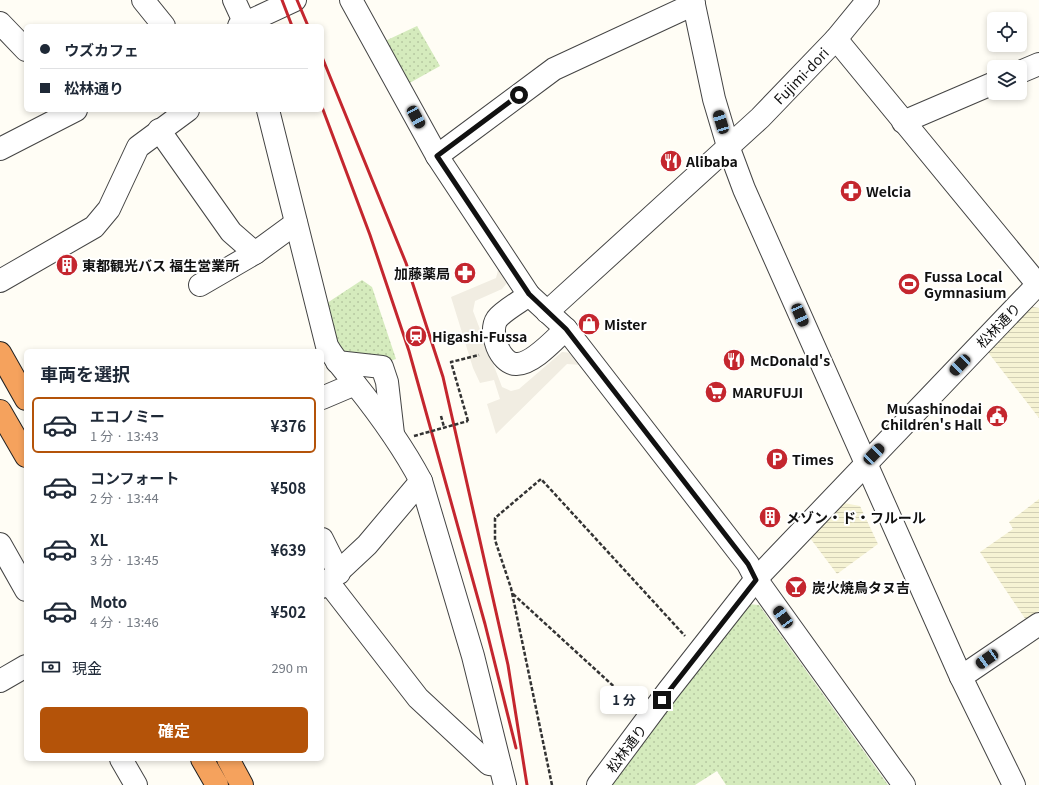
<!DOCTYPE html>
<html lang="ja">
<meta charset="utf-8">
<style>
:root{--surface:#fff;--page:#f6f6f7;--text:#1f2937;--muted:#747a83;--line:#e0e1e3;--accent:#b45309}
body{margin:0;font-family:Georgia,"Noto Sans JP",serif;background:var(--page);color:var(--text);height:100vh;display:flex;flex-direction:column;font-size:15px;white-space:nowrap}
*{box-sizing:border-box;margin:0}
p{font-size:13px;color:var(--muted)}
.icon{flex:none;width:22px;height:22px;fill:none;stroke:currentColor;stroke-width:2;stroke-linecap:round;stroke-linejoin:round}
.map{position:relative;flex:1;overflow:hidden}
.panel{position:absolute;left:24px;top:349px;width:300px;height:412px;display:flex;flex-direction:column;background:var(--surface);border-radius:6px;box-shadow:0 2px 6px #0003}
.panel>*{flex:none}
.hud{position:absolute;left:24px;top:24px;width:300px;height:88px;border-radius:6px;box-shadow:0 2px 6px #0003;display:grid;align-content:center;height:88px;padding:0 16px;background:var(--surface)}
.controls{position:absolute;left:987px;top:12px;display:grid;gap:8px}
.controls a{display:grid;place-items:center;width:40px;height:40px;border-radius:6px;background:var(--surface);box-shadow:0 2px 6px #0003;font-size:20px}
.end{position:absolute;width:18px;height:18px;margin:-9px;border:5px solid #111;background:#fff;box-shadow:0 0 0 2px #fff}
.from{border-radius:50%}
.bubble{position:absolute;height:28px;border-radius:6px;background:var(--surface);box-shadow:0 2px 6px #0003;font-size:13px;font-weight:700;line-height:28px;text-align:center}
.car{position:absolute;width:12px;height:24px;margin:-12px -6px;border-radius:5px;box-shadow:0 0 3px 1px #0007;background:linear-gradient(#222 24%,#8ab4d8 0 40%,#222 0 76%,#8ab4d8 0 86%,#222 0)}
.hud b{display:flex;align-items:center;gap:14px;height:38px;font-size:15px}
.hud b+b{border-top:1px solid var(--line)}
.hud i{width:10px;height:10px;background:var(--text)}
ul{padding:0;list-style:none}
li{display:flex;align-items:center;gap:12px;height:56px;margin:0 8px 6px;padding:0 8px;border:2px solid transparent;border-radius:6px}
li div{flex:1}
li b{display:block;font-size:15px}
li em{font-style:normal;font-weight:700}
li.selected{border-color:var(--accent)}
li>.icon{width:36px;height:36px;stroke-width:1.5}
h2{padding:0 16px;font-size:18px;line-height:48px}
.pay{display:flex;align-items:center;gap:10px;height:44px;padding:0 16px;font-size:15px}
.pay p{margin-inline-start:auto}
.action{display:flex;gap:8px;margin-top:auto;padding:8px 16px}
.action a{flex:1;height:46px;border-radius:6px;background:var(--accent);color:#fff;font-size:16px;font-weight:700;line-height:46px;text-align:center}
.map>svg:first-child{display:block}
</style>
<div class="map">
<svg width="1039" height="785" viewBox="0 0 1039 785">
<defs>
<pattern id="farmland-rules" width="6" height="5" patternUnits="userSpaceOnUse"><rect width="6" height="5" fill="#f6f3d4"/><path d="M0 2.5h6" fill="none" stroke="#d2cfb5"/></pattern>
<pattern id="green-dots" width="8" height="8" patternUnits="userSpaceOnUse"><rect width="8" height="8" fill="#d5ebbd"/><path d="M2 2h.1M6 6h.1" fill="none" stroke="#b6c8a1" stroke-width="1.8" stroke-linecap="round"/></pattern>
</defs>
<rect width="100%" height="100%" fill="#fffdf5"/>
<!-- farmland -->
<path fill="url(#farmland-rules)" d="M 1032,307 L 1039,308 L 1039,418 L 987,351 Z
M 1039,499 L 1039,611 L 1026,620 L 980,552 L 1013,529 L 1009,522 Z
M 844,503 L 860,506 L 878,544 L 837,574 L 810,538 Z"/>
<!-- green -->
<path fill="url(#green-dots)" d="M 417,26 L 440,66 L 406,85 L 383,42 Z
M 362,280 L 372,287 L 396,359 L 380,364 L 341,352 L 324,305 Z
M 748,604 L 759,605 L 888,785 L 726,785 L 717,771 L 695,785 L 612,785 Z"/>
<!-- plaza -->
<path fill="#f1ede2" d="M 500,263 L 508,277 L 507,283 L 502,289 L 475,301 L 473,311 L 502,387 L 511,391 L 519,389 L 562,352 L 573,353 L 582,365 L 567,364 L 496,434 L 487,404 L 500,399 L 494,380 L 480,383 L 473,368 L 451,297 L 496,278 Z"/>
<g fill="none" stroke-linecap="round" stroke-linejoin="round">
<!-- minor casing -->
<g stroke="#444" stroke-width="24">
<g id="minor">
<path d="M 143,0 L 164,26"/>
<path d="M 234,0 L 246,26"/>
<path d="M 351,0 L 437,156 L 529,295 L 566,329 L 748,564 L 756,579 L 904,785"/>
<path d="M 693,0 L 714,99 L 728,146 L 744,189 L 961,677 L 1014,785"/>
<path d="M 0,23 L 26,50"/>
<path d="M 239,26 L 295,0"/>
<path d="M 836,39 L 1039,286"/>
<path d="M 1020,72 L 1039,64"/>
<path d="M 268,110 L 327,346 C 335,360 346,372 356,385 C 380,415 403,447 421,481"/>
<path d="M 903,122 L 994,83"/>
<path d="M 159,130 L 231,232 L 255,253 L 296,223"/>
<path d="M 0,149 L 76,110"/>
<path d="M 437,156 L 554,69 L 694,4"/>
<path d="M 0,281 L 94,227 L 109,209 L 138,147 L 188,110"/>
<path d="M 200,285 L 255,253"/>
<path d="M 529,295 C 521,301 503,311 497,319 C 488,332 500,364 516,364 C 532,365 555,339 566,329"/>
<path id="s1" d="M 547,312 L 760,118 L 836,39 L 868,0"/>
<path d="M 337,362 L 382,367 L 387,382 L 393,434"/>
<path d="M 322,398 L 355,384"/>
<path d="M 322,539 L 339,573"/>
<path d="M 0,544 L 26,590"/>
<path d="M 328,582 L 418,698 L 489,764 L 500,765"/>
<path d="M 322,587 L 367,545 L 421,481 L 473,656 L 505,785"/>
<path d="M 961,677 L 1039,624"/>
<path d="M 0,681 L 26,666"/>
<path d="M 121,759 L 136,785"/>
<path d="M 598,785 L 668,691 L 756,579 L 1039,283"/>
</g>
</g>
<!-- highway casing -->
<g stroke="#222" stroke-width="24">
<path id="highway" d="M 0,353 L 26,399
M 0,411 L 26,456
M 202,759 L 217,785
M 228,759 L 242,785"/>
</g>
<!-- path -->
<path stroke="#333" stroke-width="2.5" stroke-dasharray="4 2" stroke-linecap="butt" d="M 441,416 L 444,427
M 468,421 L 451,362 L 479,355
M 513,594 L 633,704
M 552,785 L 511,588 L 495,540 L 495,518 L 541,479 L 685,636"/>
<!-- minor -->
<use href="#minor" stroke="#fff" stroke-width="22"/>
<!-- highway -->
<use href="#highway" stroke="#f5a25d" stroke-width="22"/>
<!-- rail -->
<path stroke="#c4262e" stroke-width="3" d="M 282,0 L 292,26
M 297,0 L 308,26
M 322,57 L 406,263 L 443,377 L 508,665 L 527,785
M 322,107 L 370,235 L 409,351 L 485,624 L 516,748"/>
<!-- path-bridge -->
<path stroke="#333" stroke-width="2.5" stroke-dasharray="4 2" stroke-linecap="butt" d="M 414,436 L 468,421"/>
</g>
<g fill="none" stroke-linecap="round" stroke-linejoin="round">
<!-- route -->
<path stroke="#111" stroke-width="5" d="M 519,95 L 437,156 L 529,294 L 566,329 L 748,564 L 756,580 L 662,700"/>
</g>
<!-- icons -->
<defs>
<g id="restaurant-disc" transform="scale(1.15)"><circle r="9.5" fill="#c4262e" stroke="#fff"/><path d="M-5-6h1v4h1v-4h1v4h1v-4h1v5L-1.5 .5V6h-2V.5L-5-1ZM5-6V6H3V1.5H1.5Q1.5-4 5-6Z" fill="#fff"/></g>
<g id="pharmacy-disc" transform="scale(1.15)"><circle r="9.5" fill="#c4262e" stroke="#fff"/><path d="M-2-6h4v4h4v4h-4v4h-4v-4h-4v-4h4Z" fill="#fff"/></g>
<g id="building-disc" transform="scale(1.15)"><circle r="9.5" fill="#c4262e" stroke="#fff"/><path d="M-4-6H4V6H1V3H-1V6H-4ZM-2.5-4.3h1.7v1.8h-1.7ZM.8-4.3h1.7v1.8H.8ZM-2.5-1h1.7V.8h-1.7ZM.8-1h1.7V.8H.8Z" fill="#fff"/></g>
<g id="stadium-disc" transform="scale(1.15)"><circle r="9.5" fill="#c4262e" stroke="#fff"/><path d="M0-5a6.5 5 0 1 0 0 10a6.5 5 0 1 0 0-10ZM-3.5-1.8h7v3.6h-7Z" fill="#fff"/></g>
<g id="shop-disc" transform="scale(1.15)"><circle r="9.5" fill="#c4262e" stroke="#fff"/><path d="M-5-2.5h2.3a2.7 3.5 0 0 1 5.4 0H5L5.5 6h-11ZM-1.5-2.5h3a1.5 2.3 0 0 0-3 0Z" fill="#fff"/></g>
<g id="station-disc" transform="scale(1.15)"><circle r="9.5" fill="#c4262e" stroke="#fff"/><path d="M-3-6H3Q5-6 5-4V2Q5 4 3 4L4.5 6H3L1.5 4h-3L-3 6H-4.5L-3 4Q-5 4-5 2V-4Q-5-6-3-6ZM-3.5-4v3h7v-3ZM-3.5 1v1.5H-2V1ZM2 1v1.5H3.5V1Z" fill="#fff"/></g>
<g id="supermarket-disc" transform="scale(1.15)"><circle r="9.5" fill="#c4262e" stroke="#fff"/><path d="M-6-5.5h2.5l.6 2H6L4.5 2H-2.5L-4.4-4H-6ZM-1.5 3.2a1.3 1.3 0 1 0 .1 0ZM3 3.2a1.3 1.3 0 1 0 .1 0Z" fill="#fff"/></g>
<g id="civic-disc" transform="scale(1.15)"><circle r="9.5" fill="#c4262e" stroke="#fff"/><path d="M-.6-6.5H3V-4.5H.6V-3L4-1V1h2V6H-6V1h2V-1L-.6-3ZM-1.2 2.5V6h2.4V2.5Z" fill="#fff"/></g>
<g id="parking-disc" transform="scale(1.15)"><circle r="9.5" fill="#c4262e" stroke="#fff"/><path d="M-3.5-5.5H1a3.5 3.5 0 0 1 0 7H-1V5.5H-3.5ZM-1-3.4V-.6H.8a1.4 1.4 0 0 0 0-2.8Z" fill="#fff"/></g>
<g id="bar-disc" transform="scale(1.15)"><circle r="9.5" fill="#c4262e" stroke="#fff"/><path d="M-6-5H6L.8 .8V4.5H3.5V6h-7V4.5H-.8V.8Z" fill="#fff"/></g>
</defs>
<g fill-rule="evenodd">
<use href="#restaurant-disc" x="671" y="161"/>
<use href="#pharmacy-disc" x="851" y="191"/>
<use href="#building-disc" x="67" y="265"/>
<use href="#pharmacy-disc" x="465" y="273"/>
<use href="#stadium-disc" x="909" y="284"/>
<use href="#shop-disc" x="589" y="324"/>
<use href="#station-disc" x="416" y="336"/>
<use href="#restaurant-disc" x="734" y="360"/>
<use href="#supermarket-disc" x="716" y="392"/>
<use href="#civic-disc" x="997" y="416"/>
<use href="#parking-disc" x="777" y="459"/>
<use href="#building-disc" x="770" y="517"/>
<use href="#bar-disc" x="796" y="587"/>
</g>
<g text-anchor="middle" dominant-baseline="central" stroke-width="4" stroke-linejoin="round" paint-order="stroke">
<!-- street labels -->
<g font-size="14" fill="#111" stroke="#fff">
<text stroke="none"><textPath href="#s1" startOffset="347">Fujimi-dori</textPath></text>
<text transform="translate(998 325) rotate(-46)">松林通り</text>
<text transform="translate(626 748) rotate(-53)">松林通り</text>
</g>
<!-- poi labels -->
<g font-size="14" font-weight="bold" fill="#111" stroke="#fff" text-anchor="start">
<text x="686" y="161">Alibaba</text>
<text x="866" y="191">Welcia</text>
<text x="82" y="265">東都観光バス 福生営業所</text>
<text x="450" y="273" text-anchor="end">加藤薬局</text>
<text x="924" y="276">Fussa Local<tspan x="924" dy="16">Gymnasium</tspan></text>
<text x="604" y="324">Mister</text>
<text x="432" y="336">Higashi-Fussa</text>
<text x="750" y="360">McDonald's</text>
<text x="732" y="392">MARUFUJI</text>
<text x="982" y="408" text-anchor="end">Musashinodai<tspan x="982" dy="16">Children's Hall</tspan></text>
<text x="792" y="459">Times</text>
<text x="786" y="517">メゾン・ド・フルール</text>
<text x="812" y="587">炭火焼鳥タヌ吉</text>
</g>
</g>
</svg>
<div class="controls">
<a><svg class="icon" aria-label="locate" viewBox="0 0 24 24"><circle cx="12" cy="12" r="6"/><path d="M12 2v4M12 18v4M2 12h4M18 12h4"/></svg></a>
<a><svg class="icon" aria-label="layers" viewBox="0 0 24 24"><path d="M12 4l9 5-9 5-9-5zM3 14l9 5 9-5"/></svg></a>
</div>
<i class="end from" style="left:519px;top:95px"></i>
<i class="end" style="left:662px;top:700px"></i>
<div class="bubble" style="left:600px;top:686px;width:48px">1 分</div>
<i class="car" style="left:416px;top:117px;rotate:151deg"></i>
<i class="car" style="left:721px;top:122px;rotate:343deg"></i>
<i class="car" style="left:800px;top:315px;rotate:156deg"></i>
<i class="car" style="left:960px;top:365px;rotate:224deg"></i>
<i class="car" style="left:874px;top:454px;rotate:44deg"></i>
<i class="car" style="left:783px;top:617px;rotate:324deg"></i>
<i class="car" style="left:987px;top:659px;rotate:236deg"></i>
<div class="hud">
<b><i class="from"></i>ウズカフェ</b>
<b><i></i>松林通り</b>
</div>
<section class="panel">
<h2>車両を選択</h2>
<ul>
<li class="selected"><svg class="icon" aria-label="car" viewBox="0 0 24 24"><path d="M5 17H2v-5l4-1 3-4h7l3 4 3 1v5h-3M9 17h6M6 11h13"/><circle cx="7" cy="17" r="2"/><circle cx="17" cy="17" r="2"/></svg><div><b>エコノミー</b><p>1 分 · 13:43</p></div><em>¥376</em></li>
<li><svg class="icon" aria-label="car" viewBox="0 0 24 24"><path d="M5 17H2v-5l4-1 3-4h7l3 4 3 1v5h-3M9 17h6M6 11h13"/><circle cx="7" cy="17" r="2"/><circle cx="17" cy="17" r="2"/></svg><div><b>コンフォート</b><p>2 分 · 13:44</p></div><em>¥508</em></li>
<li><svg class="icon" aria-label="car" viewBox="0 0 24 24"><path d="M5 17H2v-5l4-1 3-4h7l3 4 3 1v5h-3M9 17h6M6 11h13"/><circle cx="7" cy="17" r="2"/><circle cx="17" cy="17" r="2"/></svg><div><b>XL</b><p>3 分 · 13:45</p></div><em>¥639</em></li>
<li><svg class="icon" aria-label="car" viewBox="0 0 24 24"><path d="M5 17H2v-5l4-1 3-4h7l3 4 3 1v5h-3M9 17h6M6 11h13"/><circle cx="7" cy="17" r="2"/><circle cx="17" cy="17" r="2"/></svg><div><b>Moto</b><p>4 分 · 13:46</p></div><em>¥502</em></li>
</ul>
<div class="pay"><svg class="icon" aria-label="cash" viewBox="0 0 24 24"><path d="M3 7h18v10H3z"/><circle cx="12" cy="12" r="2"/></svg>現金<p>290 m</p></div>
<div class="action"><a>確定</a></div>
</section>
</div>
